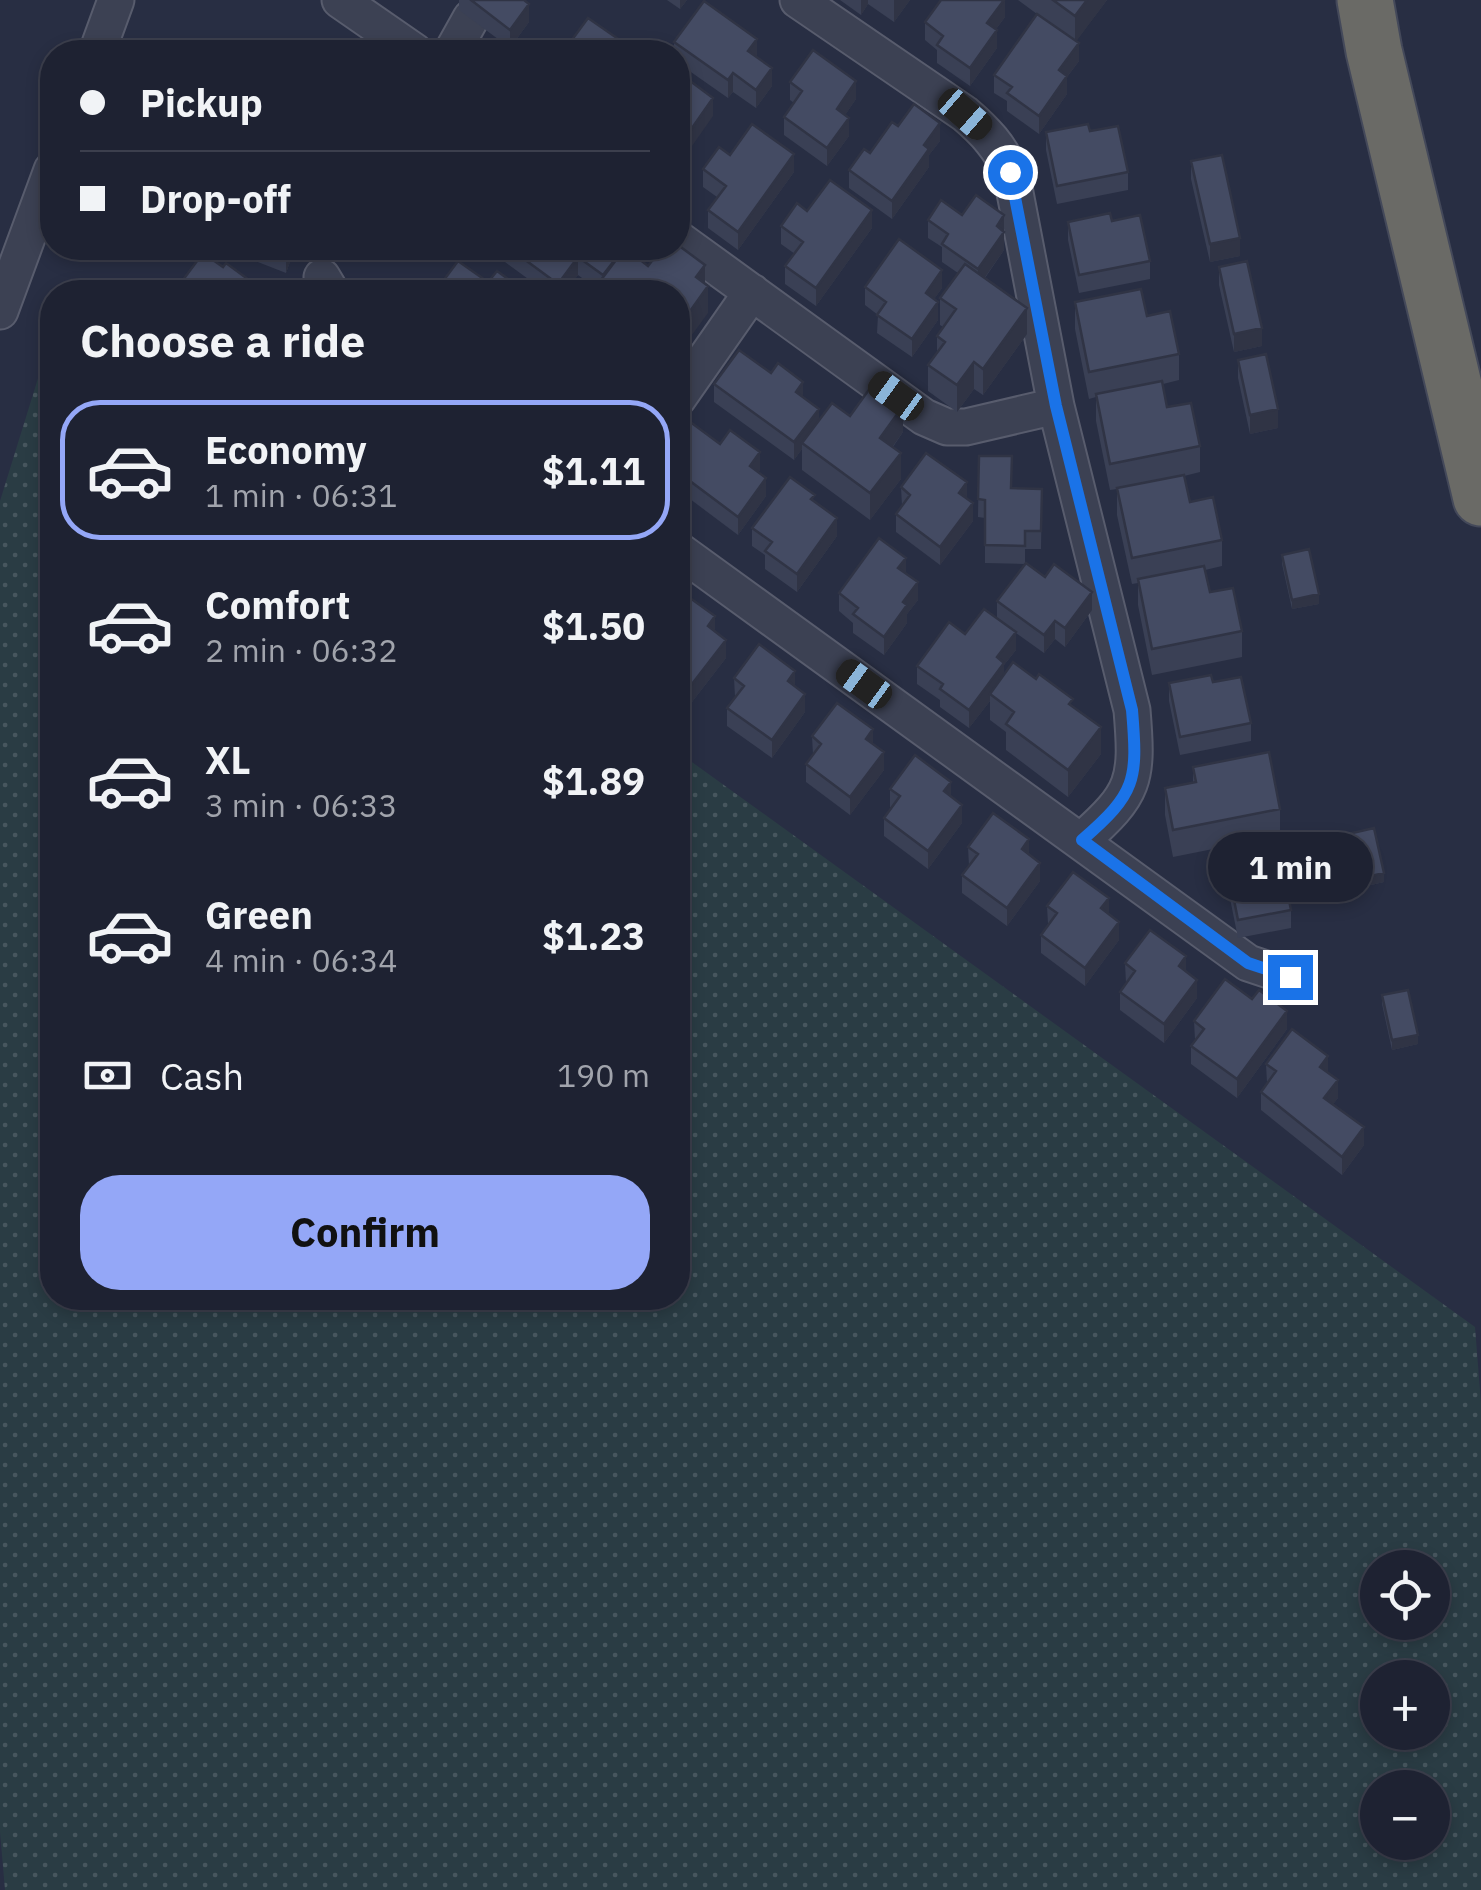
<!DOCTYPE html>
<meta charset="utf-8">
<style>
:root{--surface:#1e2232;--page:#2b2f3e;--text:#f1f3f6;--muted:#a1a4ac;--line:#3c3f4d;--accent:#94a7f7}
body{margin:0;font-family:"IBM Plex Sans",sans-serif;background:var(--page);color:var(--text);height:100vh;display:flex;flex-direction:column;font-size:38px;white-space:nowrap}
*{box-sizing:border-box;margin:0}
p{font-size:32px;color:var(--muted)}
.icon{flex:none;width:55px;height:55px;fill:none;stroke:currentColor;stroke-width:2;stroke-linecap:round;stroke-linejoin:round}
.map{position:relative;flex:1;overflow:hidden}
.drawer{position:absolute;left:40px;top:280px;width:650px;height:1030px;display:flex;flex-direction:column;background:var(--surface);border-radius:40px;box-shadow:0 5px 15px #0003,0 0 0 2px var(--line)}
.drawer>*{flex:none}
.hud{position:absolute;left:40px;top:40px;width:650px;height:220px;border-radius:40px;box-shadow:0 5px 15px #0003,0 0 0 2px var(--line);display:grid;align-content:center;height:220px;padding:0 40px;background:var(--surface)}
.buttons{position:absolute;left:1360px;top:1550px;display:grid;gap:20px}
.buttons a{display:grid;place-items:center;width:90px;height:90px;border-radius:50%;background:var(--surface);box-shadow:0 5px 15px #0003,0 0 0 2px var(--line);font-size:50px}
.end{position:absolute;width:45px;height:45px;margin:-22px;border:12px solid #1a73e8;background:#fff;box-shadow:0 0 0 5px #fff}
.from{border-radius:50%}
.bubble{position:absolute;height:70px;border-radius:35px;background:var(--surface);box-shadow:0 5px 15px #0003,0 0 0 2px var(--line);font-size:32px;font-weight:700;line-height:70px;text-align:center}
.car{position:absolute;width:30px;height:60px;margin:-30px -15px;border-radius:12px;box-shadow:0 0 8px 2px #0007;background:linear-gradient(#222 24%,#8ab4d8 0 40%,#222 0 76%,#8ab4d8 0 86%,#222 0)}
.hud b{display:flex;align-items:center;gap:35px;height:95px;font-size:38px}
.hud b+b{border-top:2px solid var(--line)}
.hud i{width:25px;height:25px;background:var(--text)}
ul{padding:0;list-style:none}
li{display:flex;align-items:center;gap:30px;height:140px;margin:0 20px 15px;padding:0 20px;border:5px solid transparent;border-radius:40px}
li div{flex:1}
li b{display:block;font-size:38px}
li em{font-style:normal;font-weight:700}
li.on{border-color:var(--accent)}
li>.icon{width:90px;height:90px;stroke-width:1.5}
h2{padding:0 40px;font-size:45px;line-height:120px}
.pay{display:flex;align-items:center;gap:25px;height:110px;padding:0 40px;font-size:38px}
.pay p{margin-inline-start:auto}
.button{display:flex;gap:20px;margin-top:auto;padding:20px 40px}
.button a{flex:1;height:115px;border-radius:40px;background:var(--accent);color:#111;font-size:40px;font-weight:700;line-height:115px;text-align:center}
.map>svg:first-child{display:block}
</style>
<div class="map">
<svg width="1481" height="1890" viewBox="0 0 1481 1890">
<defs>
<pattern id="grass-dots" width="8" height="8" patternUnits="userSpaceOnUse" patternTransform="scale(2.5)"><rect width="8" height="8" fill="#2a3c44"/><path d="M2 2h.1M6 6h.1" fill="none" stroke="#47565e" stroke-width="1.8" stroke-linecap="round"/></pattern>
</defs>
<rect width="100%" height="100%" fill="#282e43"/>
<!-- grass -->
<path fill="url(#grass-dots)" fill-rule="evenodd" d="M 52,333 L 52,1298 L 678,1298 L 678,752 L 1475,1327 L 1481,1403 L 1481,1890 L 5,1890 L 0,1832 L 0,501 ZM 1378,1568 L 1432,1568 L 1432,1622 L 1378,1622 ZM 1378,1678 L 1432,1678 L 1432,1732 L 1378,1732 ZM 1378,1788 L 1432,1788 L 1432,1842 L 1378,1842 Z"/>
<g fill="none" stroke-linecap="round" stroke-linejoin="round">
<!-- minor casing -->
<g stroke="#585c6d" stroke-width="39">
<path id="minor" d="M 340,0 L 415,52
M 798,0 L 965,114 C 985,131 1000,147 1011,172 L 1056,406 L 1132,710 C 1138,781 1135,793 1082,840
M 97,52 L 116,0
M 452,52 L 471,18
M 678,239 L 924,417 L 947,427 L 966,427 L 1056,406
M 322,277 L 331,292
M 0,311 L 52,170
M 678,398 L 752,292
M 678,550 L 1248,963 L 1290,977"/>
</g>
<!-- trunk casing -->
<g stroke="#44495a" stroke-width="59">
<path id="trunk" d="M 1365,0 L 1374,51 L 1481,498"/>
</g>
<!-- minor -->
<use href="#minor" stroke="#3c4153" stroke-width="35"/>
<!-- trunk -->
<use href="#trunk" stroke="#6a6a66" stroke-width="55"/>
</g>
<!-- wall -->
<path fill="#3a4055" d="M 459,0 L 524,0 L 529,22 L 510,48 L 459,10 Z
M 667,0 L 687,0 L 680,9 Z
M 840,0 L 910,0 L 894,22 L 868,4 L 861,15 Z
M 1018,0 L 1107,0 L 1076,41 L 1079,61 L 1067,77 L 1067,94 L 1039,134 L 1007,111 L 1007,101 L 994,93 L 994,75 L 1037,14 Z
M 1005,17 L 996,29 L 997,48 L 970,86 L 937,63 L 937,50 L 925,40 L 925,22 Z
M 674,42 L 757,57 L 772,86 L 756,108 L 733,92 L 728,98 L 678,63 L 678,52 L 674,52 Z
M 790,82 L 856,99 L 845,115 L 849,136 L 827,166 L 784,135 L 784,117 L 794,103 L 790,100 Z
M 898,126 L 940,141 L 929,155 L 929,167 L 892,219 L 849,188 L 849,170 L 870,153 Z
M 1090,131 L 1128,172 L 1128,190 L 1057,204 L 1046,150 L 1046,132 Z
M 730,155 L 794,172 L 738,250 L 708,228 L 708,210 L 717,197 L 703,187 L 703,169 Z
M 1191,161 L 1240,256 L 1210,262 L 1191,179 Z
M 807,211 L 872,228 L 816,306 L 785,284 L 785,266 L 795,254 L 781,244 L 781,226 Z
M 962,215 L 1004,215 L 1004,250 L 985,278 L 1027,334 L 983,395 L 974,389 L 957,412 L 928,391 L 928,365 L 937,353 L 937,336 L 943,327 L 940,325 L 940,298 L 958,273 L 942,262 L 942,247 L 928,238 L 928,220 Z
M 1112,221 L 1150,261 L 1150,279 L 1079,293 L 1068,240 L 1068,222 Z
M 235,248 L 295,248 L 286,273 L 235,253 Z
M 361,248 L 389,248 L 387,258 L 361,253 Z
M 405,248 L 471,248 L 468,260 Z
M 505,248 L 626,248 L 626,250 L 648,266 L 705,284 L 708,313 L 678,292 L 601,292 L 578,275 L 565,292 L 546,292 L 505,262 Z
M 1219,267 L 1262,346 L 1234,352 L 1219,285 Z
M 865,287 L 942,288 L 934,299 L 938,320 L 912,357 L 877,333 L 878,315 L 865,305 Z
M 1075,302 L 1147,316 L 1179,354 L 1179,380 L 1163,384 L 1167,407 L 1200,446 L 1200,472 L 1184,476 L 1190,502 L 1222,540 L 1222,566 L 1205,570 L 1210,592 L 1242,631 L 1242,657 L 1152,675 L 1138,605 L 1138,583 L 1132,584 L 1117,515 L 1117,489 L 1110,490 L 1096,421 L 1096,397 L 1089,399 L 1075,329 Z
M 1238,360 L 1278,428 L 1250,434 L 1238,378 Z
M 714,384 L 819,421 L 850,416 L 903,432 L 893,447 L 901,479 L 870,520 L 802,470 L 802,449 L 794,460 L 714,402 Z
M 678,436 L 720,444 L 760,470 L 758,472 L 766,496 L 738,535 L 678,490 Z
M 979,456 L 1011,488 L 1042,489 L 1041,549 L 1025,549 L 1025,564 L 985,563 L 985,518 L 978,517 Z
M 901,487 L 967,499 L 973,521 L 940,565 L 896,532 L 896,514 L 902,506 Z
M 815,502 L 837,536 L 797,592 L 765,569 L 765,555 L 752,546 L 752,528 Z
M 1282,555 L 1319,604 L 1292,609 L 1282,564 Z
M 906,573 L 918,600 L 907,614 L 907,623 L 884,655 L 853,633 L 853,623 L 839,611 L 839,593 Z
M 678,592 L 715,632 L 726,658 L 692,702 L 678,692 Z
M 997,601 L 1092,610 L 1065,647 L 1055,639 L 1044,653 L 1016,633 L 1016,650 L 1004,665 L 1004,673 L 1073,706 L 1101,754 L 1068,797 L 1006,750 L 1006,732 L 990,720 L 990,701 L 969,728 L 940,707 L 940,700 L 917,684 L 917,666 L 965,634 L 997,619 Z
M 734,678 L 805,712 L 772,758 L 727,726 L 727,708 L 735,697 Z
M 1213,682 L 1251,723 L 1251,741 L 1180,755 L 1169,701 L 1169,683 Z
M 812,736 L 873,745 L 884,770 L 850,815 L 806,782 L 806,764 L 813,755 Z
M 1193,767 L 1280,809 L 1280,836 L 1277,836 L 1291,910 L 1291,928 L 1238,938 L 1223,864 L 1223,847 L 1173,857 L 1165,815 L 1165,788 L 1193,783 Z
M 890,789 L 951,797 L 962,823 L 928,869 L 884,836 L 884,818 L 891,808 L 890,807 Z
M 1348,834 L 1384,882 L 1358,888 L 1348,843 Z
M 968,847 L 1029,855 L 1040,881 L 1007,926 L 962,893 L 962,875 L 969,866 Z
M 1047,906 L 1109,914 L 1119,940 L 1085,986 L 1041,953 L 1041,935 L 1048,924 Z
M 1125,963 L 1197,998 L 1164,1043 L 1120,1010 L 1120,992 L 1126,983 Z
M 1382,995 L 1418,1044 L 1392,1050 L 1382,1004 Z
M 1194,1021 L 1287,1029 L 1237,1098 L 1191,1064 L 1191,1046 L 1195,1040 Z
M 1266,1064 L 1328,1072 L 1338,1098 L 1333,1104 L 1364,1145 L 1342,1175 L 1261,1110 L 1261,1092 L 1267,1083 Z"/>
<!-- shaded-wall -->
<path fill="#303445" d="M 680,0 L 687,0 L 680,9 Z
M 861,0 L 868,0 L 868,4 L 861,15 Z
M 894,0 L 910,0 L 894,22 Z
M 1005,0 L 1005,17 L 987,41 L 987,23 Z
M 1087,0 L 1107,0 L 1075,43 L 1075,16 Z
M 529,4 L 529,22 L 510,48 L 510,30 Z
M 997,30 L 997,48 L 970,86 L 970,68 Z
M 757,39 L 757,57 L 748,51 Z
M 1079,43 L 1079,61 L 1067,77 L 1067,94 L 1039,134 L 1039,116 L 1059,70 Z
M 772,68 L 772,86 L 756,108 L 756,90 Z
M 733,73 L 733,92 L 728,98 L 728,80 Z
M 856,81 L 856,99 L 837,127 L 837,109 Z
M 713,98 L 713,116 L 678,166 L 678,148 Z
M 849,118 L 849,136 L 827,166 L 827,148 Z
M 940,123 L 940,141 L 929,155 L 929,167 L 892,219 L 892,201 L 924,145 Z
M 794,154 L 794,172 L 738,250 L 738,232 Z
M 872,210 L 872,228 L 816,306 L 816,288 Z
M 1004,215 L 1004,250 L 978,287 L 978,269 L 997,226 Z
M 1240,238 L 1240,256 L 1210,262 L 1210,244 Z
M 286,248 L 295,248 L 286,273 Z
M 578,257 L 578,275 L 565,292 L 558,292 L 558,284 Z
M 705,265 L 705,290 L 708,286 L 708,313 L 678,354 L 678,328 L 696,277 Z
M 942,270 L 942,288 L 926,311 L 926,293 Z
M 938,302 L 938,320 L 912,357 L 912,339 Z
M 1027,308 L 1027,334 L 983,395 L 983,369 Z
M 1262,328 L 1262,346 L 1234,352 L 1234,334 Z
M 974,362 L 974,389 L 957,412 L 957,385 Z
M 803,382 L 803,400 L 796,392 Z
M 903,406 L 903,432 L 880,464 L 880,438 Z
M 819,409 L 819,427 L 802,443 L 802,449 L 794,460 L 794,442 Z
M 1278,409 L 1278,428 L 1250,434 L 1250,415 Z
M 760,452 L 760,470 L 750,484 L 750,466 Z
M 901,453 L 901,479 L 870,520 L 870,493 Z
M 766,478 L 766,496 L 738,535 L 738,517 Z
M 967,482 L 967,500 L 959,493 Z
M 973,503 L 973,521 L 940,565 L 940,547 Z
M 837,518 L 837,536 L 797,592 L 797,574 Z
M 906,558 L 906,576 L 898,568 Z
M 918,582 L 918,600 L 907,614 L 907,623 L 884,655 L 884,637 L 903,602 Z
M 1092,592 L 1092,610 L 1065,647 L 1065,628 Z
M 1319,594 L 1319,604 L 1292,609 L 1292,600 Z
M 715,616 L 715,634 L 708,626 Z
M 1055,621 L 1055,639 L 1044,653 L 1044,635 Z
M 1016,632 L 1016,650 L 1004,665 L 1004,681 L 990,694 L 990,701 L 969,728 L 969,710 L 997,657 Z
M 726,640 L 726,658 L 692,702 L 692,684 Z
M 795,671 L 795,689 L 788,681 Z
M 805,694 L 805,712 L 772,758 L 772,740 Z
M 1101,727 L 1101,754 L 1068,797 L 1068,770 Z
M 873,729 L 873,747 L 866,739 Z
M 884,752 L 884,770 L 850,815 L 850,797 Z
M 951,782 L 951,800 L 944,791 Z
M 962,805 L 962,823 L 928,869 L 928,851 Z
M 1029,839 L 1029,857 L 1022,849 Z
M 1040,863 L 1040,881 L 1007,926 L 1007,908 Z
M 1384,873 L 1384,882 L 1358,888 L 1358,879 Z
M 1109,898 L 1109,916 L 1101,908 Z
M 1119,922 L 1119,940 L 1085,986 L 1085,968 Z
M 1186,956 L 1186,974 L 1179,966 Z
M 1197,980 L 1197,998 L 1164,1043 L 1164,1024 Z
M 1287,1011 L 1287,1029 L 1237,1098 L 1237,1079 Z
M 1418,1035 L 1418,1044 L 1392,1050 L 1392,1040 Z
M 1328,1056 L 1328,1074 L 1320,1067 Z
M 1338,1080 L 1338,1098 L 1324,1116 L 1324,1098 Z
M 1364,1127 L 1364,1145 L 1342,1175 L 1342,1157 Z"/>
<!-- building -->
<path fill="#444b63" stroke="#303445" stroke-width="2.5" d="M 471,0 L 524,0 L 529,4 L 510,30 Z
M 941,0 L 1004,0 L 987,23 L 997,30 L 970,68 L 937,45 L 943,36 L 925,22 Z
M 1053,0 L 1087,0 L 1075,16 Z
M 704,1 L 757,39 L 748,51 L 772,68 L 756,90 L 733,73 L 728,80 L 674,42 Z
M 1037,14 L 1079,43 L 1059,70 L 1067,76 L 1039,116 L 1007,93 L 1012,87 L 994,75 Z
M 588,18 L 637,52 L 563,52 Z
M 813,50 L 856,81 L 837,109 L 849,118 L 827,148 L 784,117 L 802,91 L 790,82 Z
M 678,72 L 713,98 L 678,148 Z
M 914,104 L 940,123 L 924,145 L 929,149 L 892,201 L 849,170 L 864,149 L 870,153 L 892,122 L 898,126 Z
M 752,124 L 794,154 L 738,232 L 708,210 L 726,186 L 703,169 L 719,147 L 730,155 Z
M 1088,124 L 1090,131 L 1118,126 L 1128,172 L 1057,186 L 1046,132 Z
M 1222,155 L 1240,238 L 1210,244 L 1191,161 Z
M 830,180 L 872,210 L 816,288 L 785,266 L 803,242 L 781,226 L 797,203 L 807,211 Z
M 976,195 L 1004,215 L 997,226 L 1004,232 L 978,269 L 942,244 L 948,234 L 928,220 L 941,200 L 962,215 Z
M 1110,213 L 1112,221 L 1140,215 L 1150,261 L 1079,275 L 1068,222 Z
M 899,239 L 942,270 L 926,293 L 938,302 L 912,339 L 877,315 L 886,302 L 865,287 Z
M 678,245 L 705,265 L 696,277 L 708,286 L 678,328 L 678,292 L 618,292 L 601,280 L 625,248 L 648,266 L 662,248 L 678,248 Z
M 509,248 L 624,248 L 603,275 L 578,257 L 558,284 Z
M 203,253 L 223,267 L 226,263 L 264,291 L 262,292 L 174,292 Z
M 458,261 L 488,282 L 497,271 L 526,292 L 435,292 Z
M 1247,261 L 1262,328 L 1234,334 L 1219,267 Z
M 965,264 L 1027,308 L 983,369 L 974,362 L 957,385 L 928,365 L 945,342 L 937,336 L 956,309 L 940,298 Z
M 1141,289 L 1147,316 L 1170,311 L 1179,354 L 1089,372 L 1075,302 Z
M 739,350 L 771,373 L 778,363 L 803,382 L 796,392 L 819,409 L 794,442 L 714,384 Z
M 1266,354 L 1278,409 L 1250,415 L 1238,360 Z
M 1162,381 L 1167,407 L 1191,403 L 1200,446 L 1110,464 L 1096,394 Z
M 873,384 L 903,406 L 880,438 L 901,453 L 870,493 L 802,443 L 832,403 L 850,416 Z
M 689,421 L 720,444 L 730,430 L 760,452 L 750,466 L 766,478 L 738,517 L 678,472 L 678,436 Z
M 926,453 L 967,482 L 959,493 L 973,503 L 940,547 L 896,514 L 910,495 L 901,487 Z
M 979,456 L 1012,456 L 1011,488 L 1042,489 L 1041,531 L 1025,531 L 1025,546 L 985,545 L 985,500 L 978,499 Z
M 1184,475 L 1190,502 L 1213,497 L 1222,540 L 1132,558 L 1117,488 Z
M 790,477 L 815,495 L 811,499 L 837,518 L 797,574 L 765,551 L 772,542 L 752,528 Z
M 879,538 L 906,558 L 898,568 L 918,582 L 903,602 L 907,605 L 884,637 L 853,614 L 858,608 L 839,593 Z
M 1309,549 L 1319,594 L 1292,600 L 1282,555 Z
M 1026,563 L 1045,577 L 1054,564 L 1092,592 L 1065,628 L 1055,621 L 1044,635 L 997,601 Z
M 1204,566 L 1210,592 L 1233,588 L 1242,631 L 1152,649 L 1138,579 Z
M 679,590 L 715,616 L 708,626 L 726,640 L 692,684 L 678,674 L 678,592 Z
M 984,609 L 1016,632 L 997,657 L 1004,663 L 969,710 L 940,689 L 943,684 L 917,666 L 949,622 L 965,634 Z
M 759,644 L 795,671 L 788,681 L 805,694 L 772,740 L 727,708 L 744,686 L 734,678 Z
M 1013,662 L 1036,679 L 1039,674 L 1073,699 L 1069,704 L 1101,727 L 1068,770 L 1006,724 L 1014,712 L 990,694 Z
M 1211,675 L 1213,682 L 1241,677 L 1251,723 L 1180,737 L 1169,683 Z
M 837,703 L 873,729 L 866,739 L 884,752 L 850,797 L 806,764 L 821,744 L 812,736 Z
M 1269,752 L 1280,809 L 1173,830 L 1165,788 L 1196,782 L 1193,767 Z
M 915,755 L 951,782 L 944,791 L 962,805 L 928,851 L 884,818 L 900,796 L 890,789 Z
M 993,813 L 1029,839 L 1022,849 L 1040,863 L 1007,908 L 962,875 L 978,854 L 968,847 Z
M 1374,828 L 1384,873 L 1358,879 L 1348,834 Z
M 1276,835 L 1291,910 L 1238,920 L 1223,845 Z
M 1073,872 L 1109,898 L 1101,908 L 1119,922 L 1085,968 L 1041,935 L 1057,913 L 1047,906 Z
M 1150,930 L 1186,956 L 1179,966 L 1197,980 L 1164,1024 L 1120,992 L 1135,971 L 1125,963 Z
M 1225,979 L 1252,999 L 1259,990 L 1287,1011 L 1237,1079 L 1191,1046 L 1204,1029 L 1194,1021 Z
M 1408,990 L 1418,1035 L 1392,1040 L 1382,995 Z
M 1292,1029 L 1328,1056 L 1320,1067 L 1338,1080 L 1324,1098 L 1364,1127 L 1342,1157 L 1261,1092 L 1276,1071 L 1266,1064 Z"/>
<g fill="none" stroke-linecap="round" stroke-linejoin="round">
<!-- route -->
<path stroke="#1a73e8" stroke-width="12" d="M 1010,172 L 1056,406 L 1132,710 C 1138,781 1136,793 1082,840 L 1248,963 L 1290,977"/>
</g>
</svg>
<div class="buttons">
<a><svg class="icon" aria-label="locate" viewBox="0 0 24 24"><circle cx="12" cy="12" r="6"/><path d="M12 2v4M12 18v4M2 12h4M18 12h4"/></svg></a>
<a>+</a>
<a>−</a>
</div>
<i class="end from" style="left:1010px;top:172px"></i>
<i class="end" style="left:1290px;top:977px"></i>
<div class="bubble" style="left:1208px;top:832px;width:165px">1 min</div>
<i class="car" style="left:965px;top:114px;rotate:131deg"></i>
<i class="car" style="left:896px;top:396px;rotate:306deg"></i>
<i class="car" style="left:864px;top:684px;rotate:306deg"></i>
<div class="hud">
<b><i class="from"></i>Pickup</b>
<b><i></i>Drop-off</b>
</div>
<section class="drawer">
<h2>Choose a ride</h2>
<ul>
<li class="on"><svg class="icon" aria-label="car" viewBox="0 0 24 24"><path d="M5 17H2v-5l4-1 3-4h7l3 4 3 1v5h-3M9 17h6M6 11h13"/><circle cx="7" cy="17" r="2"/><circle cx="17" cy="17" r="2"/></svg><div><b>Economy</b><p>1 min · 06:31</p></div><em>$1.11</em></li>
<li><svg class="icon" aria-label="car" viewBox="0 0 24 24"><path d="M5 17H2v-5l4-1 3-4h7l3 4 3 1v5h-3M9 17h6M6 11h13"/><circle cx="7" cy="17" r="2"/><circle cx="17" cy="17" r="2"/></svg><div><b>Comfort</b><p>2 min · 06:32</p></div><em>$1.50</em></li>
<li><svg class="icon" aria-label="car" viewBox="0 0 24 24"><path d="M5 17H2v-5l4-1 3-4h7l3 4 3 1v5h-3M9 17h6M6 11h13"/><circle cx="7" cy="17" r="2"/><circle cx="17" cy="17" r="2"/></svg><div><b>XL</b><p>3 min · 06:33</p></div><em>$1.89</em></li>
<li><svg class="icon" aria-label="car" viewBox="0 0 24 24"><path d="M5 17H2v-5l4-1 3-4h7l3 4 3 1v5h-3M9 17h6M6 11h13"/><circle cx="7" cy="17" r="2"/><circle cx="17" cy="17" r="2"/></svg><div><b>Green</b><p>4 min · 06:34</p></div><em>$1.23</em></li>
</ul>
<div class="pay"><svg class="icon" aria-label="cash" viewBox="0 0 24 24"><path d="M3 7h18v10H3z"/><circle cx="12" cy="12" r="2"/></svg>Cash<p>190 m</p></div>
<div class="button"><a>Confirm</a></div>
</section>
</div>
